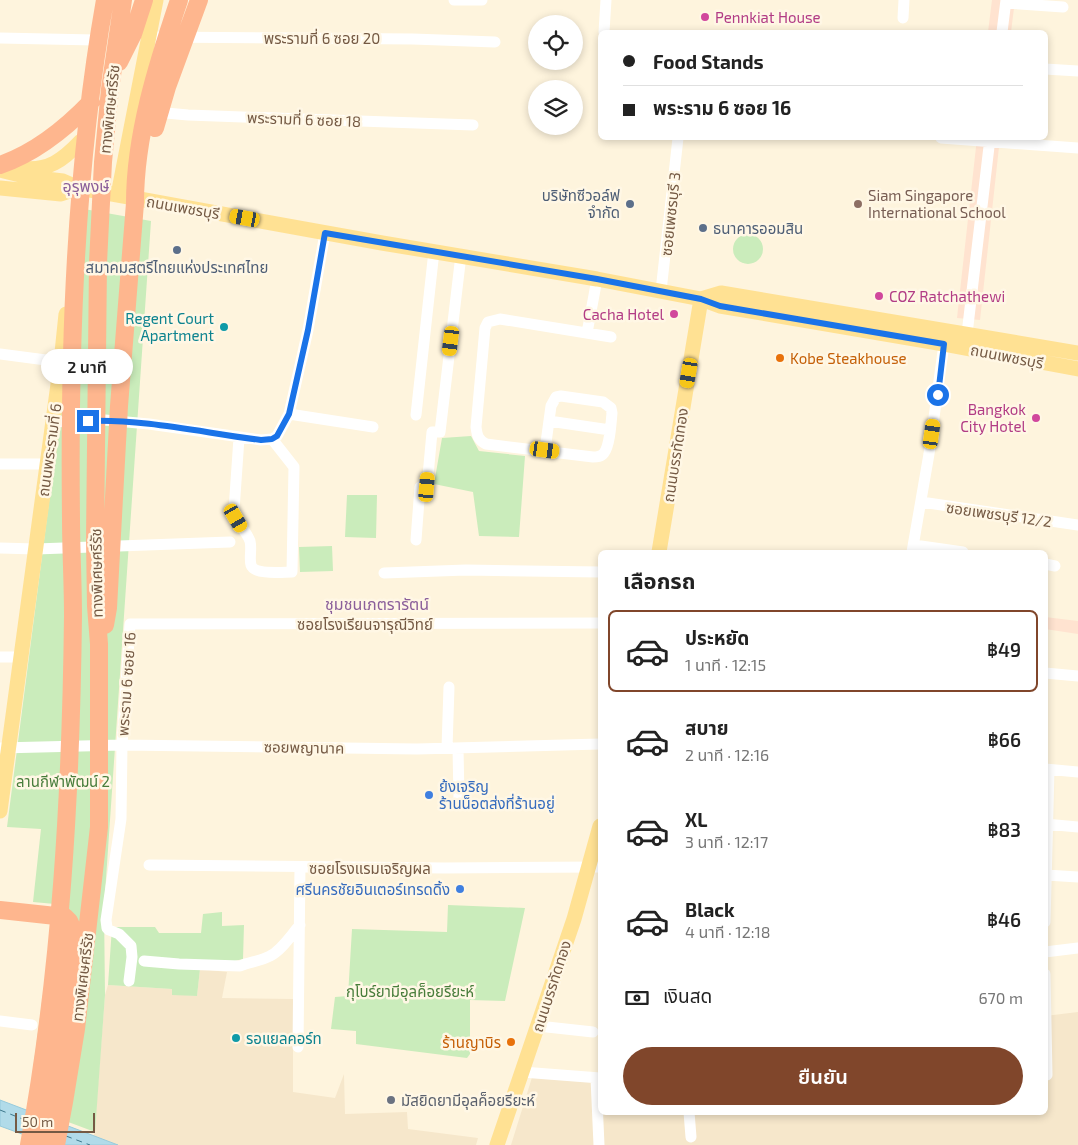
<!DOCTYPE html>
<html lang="th">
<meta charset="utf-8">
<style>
:root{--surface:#fff;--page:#f6f6f6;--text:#222;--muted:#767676;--line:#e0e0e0;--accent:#80462b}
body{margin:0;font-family:"Exo 2","Noto Sans Thai",sans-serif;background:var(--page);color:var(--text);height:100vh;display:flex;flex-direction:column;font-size:19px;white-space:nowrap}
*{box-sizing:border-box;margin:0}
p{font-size:16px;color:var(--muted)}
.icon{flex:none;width:28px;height:28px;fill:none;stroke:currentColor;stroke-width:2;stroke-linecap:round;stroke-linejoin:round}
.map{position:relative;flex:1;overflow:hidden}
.side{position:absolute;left:598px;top:550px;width:450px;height:565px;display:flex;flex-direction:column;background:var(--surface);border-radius:8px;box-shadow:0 2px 8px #0003}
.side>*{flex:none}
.top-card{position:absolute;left:598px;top:30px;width:450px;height:110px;border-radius:8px;box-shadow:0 2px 8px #0003;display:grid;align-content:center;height:110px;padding:0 25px;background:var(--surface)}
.buttons{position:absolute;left:528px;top:15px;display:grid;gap:10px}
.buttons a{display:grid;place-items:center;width:55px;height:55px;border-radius:50%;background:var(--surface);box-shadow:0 2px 8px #0003;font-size:25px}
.scale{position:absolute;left:15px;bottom:12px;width:80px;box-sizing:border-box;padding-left:5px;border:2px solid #755a44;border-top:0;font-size:14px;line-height:18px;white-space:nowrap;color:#755a44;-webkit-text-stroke:4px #fff7e5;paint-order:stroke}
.end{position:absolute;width:22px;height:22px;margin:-11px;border:6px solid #1a73e8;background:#fff;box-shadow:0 0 0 2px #fff}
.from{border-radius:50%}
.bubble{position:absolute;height:35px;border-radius:18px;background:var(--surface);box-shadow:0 2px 8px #0003;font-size:16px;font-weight:600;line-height:35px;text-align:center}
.car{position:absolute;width:15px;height:30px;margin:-15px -8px;border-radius:6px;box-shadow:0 0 4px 1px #0007;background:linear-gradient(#f5c518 24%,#345 0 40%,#f5c518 0 76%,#345 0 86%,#f5c518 0)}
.top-card b{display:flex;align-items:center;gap:18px;height:48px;font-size:19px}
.top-card b+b{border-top:1px solid var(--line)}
.top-card i{width:12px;height:12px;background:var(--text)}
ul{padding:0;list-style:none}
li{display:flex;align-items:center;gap:15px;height:82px;margin:0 10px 8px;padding:0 15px;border:2px solid transparent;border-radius:8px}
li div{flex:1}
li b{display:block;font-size:19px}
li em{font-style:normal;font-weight:600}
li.selected{border-color:var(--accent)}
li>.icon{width:45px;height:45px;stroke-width:1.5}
h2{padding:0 25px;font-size:22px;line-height:60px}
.pay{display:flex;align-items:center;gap:12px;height:55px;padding:0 25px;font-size:19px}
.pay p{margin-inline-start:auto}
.cta{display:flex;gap:10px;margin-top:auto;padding:10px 25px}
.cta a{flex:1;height:58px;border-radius:30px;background:var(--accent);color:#fff;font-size:20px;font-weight:600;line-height:58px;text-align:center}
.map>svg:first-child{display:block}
</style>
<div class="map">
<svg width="1078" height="1145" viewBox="0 0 1078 1145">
<rect width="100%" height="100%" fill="#fef4dd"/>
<!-- residential -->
<path fill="#f6e7cb" d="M 200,969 L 227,972 L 222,998 L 293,999 L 293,1092 L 335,1098 L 344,1074 L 345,1114 L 407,1112 L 408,1129 L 478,1138 L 476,1145 L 118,1145 L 94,1136 L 105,995 L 108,985 L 172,989 L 172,994 L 197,996 Z
M 1078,1012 L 1078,1145 L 511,1145 L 534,1071 L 600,1075 L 600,1112 L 1045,1112 L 1045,1016 Z"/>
<!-- commercial -->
<path fill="#ffe3d0" d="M 992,0 L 1015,0 L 1011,32 L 988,32 Z
M 977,138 L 1000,138 L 980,320 L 957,318 Z
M 1045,617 L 1078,621 L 1078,634 L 1045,629 Z"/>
<!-- green -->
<path fill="#caecbb" d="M 84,209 L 151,221 L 104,908 L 105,995 L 95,1132 L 28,1107 L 55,904 L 33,902 L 41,829 L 7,827 L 59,425 Z
M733 249a15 15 0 1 1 30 0a15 15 0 1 1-30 0Z
M 471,436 L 479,451 L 525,456 L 519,537 L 479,536 L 473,492 L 434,484 L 442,438 Z
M 347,495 L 377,495 L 376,538 L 345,537 Z
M 332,546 L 333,571 L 300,572 L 299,547 Z
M 448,905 L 525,908 L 505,1001 L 470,1000 L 470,1054 L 467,1058 L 356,1044 L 356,1031 L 331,1029 L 335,997 L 348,996 L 352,929 L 447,932 Z
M 222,912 L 222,926 L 244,925 L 243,959 L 200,969 L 197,996 L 172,995 L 172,989 L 108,985 L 112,927 L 155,927 L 159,933 L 201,933 L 203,914 Z"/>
<!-- water -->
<path fill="#b1dbe9" stroke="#96cadb" d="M 0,1100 L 118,1145 L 52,1145 L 0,1126 Z"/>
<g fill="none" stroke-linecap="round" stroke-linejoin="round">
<!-- ferry -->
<path stroke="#3c778b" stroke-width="1" stroke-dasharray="6 5" stroke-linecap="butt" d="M 0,1110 L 25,1120
M 66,1136 L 90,1145"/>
<!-- minor -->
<path stroke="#fff" stroke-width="11" d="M 454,0 L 482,0
M 1006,3 L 1063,7
M 903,18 L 904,0
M 604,32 L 606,0
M 1002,32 L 1006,0
M 150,37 L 413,39 L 495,42
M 0,38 L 95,40
M 1045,69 L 1078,71
M 155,112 L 188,115 L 473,125
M 941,138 L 1078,148
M 661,291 L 678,138
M 587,333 L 597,279
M 967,334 L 990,138
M 0,354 L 61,362
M 289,414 L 373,427
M 416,415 L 434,251
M 549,421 L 610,430
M 53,422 L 105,420 L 149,424 L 261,440 L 272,439 L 277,436 L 289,414 L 308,330 L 325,233
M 239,438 L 234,510 C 236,523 246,530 250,541 C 252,549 249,558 251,565 C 254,575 282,572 292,572 L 294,467 L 272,439
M 545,450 L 551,406 L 556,397 L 561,396 L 603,402 L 611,408 L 612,413 C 611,423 610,445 604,453 C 601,457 597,457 593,457 L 486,444 C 478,440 477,435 476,427 L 485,328 L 488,322 L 500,319 L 611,337
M 0,464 L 47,464
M 921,502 L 1078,525
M 416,540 L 420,487 L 427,487 L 432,432 L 440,432 L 461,255
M 914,545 L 963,552
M 0,548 L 36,549 L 230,542
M 912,552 L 929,454 L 944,344
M 1045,564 L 1055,566
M 384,573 L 466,570 L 600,572
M 0,657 L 21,657
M 1045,673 L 1078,676
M 0,748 L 122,745 L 417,749 L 600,744
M 447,748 L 449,687
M 458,748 L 459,799
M 1045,769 L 1078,772
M 1045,824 L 1078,827
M 149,865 L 444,868 L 600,867
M 1046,875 L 1078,877
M 1045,922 L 1049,770
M 1045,952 L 1078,948
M 144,961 L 179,964 L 240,966 C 249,962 261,961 270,956 C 282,950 291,935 300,925
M 1045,974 L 1047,1075
M 129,981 L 132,957 L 131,946 L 119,934 L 109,930 L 107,928 L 106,920 L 121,819 L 122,745 L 130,624 L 600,623
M 0,1021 L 32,1025
M 538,1026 L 593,1032
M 298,1047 L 300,867
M 522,1072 L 600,1078
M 596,1078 L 599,1145
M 689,1112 L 691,1137"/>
<!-- major -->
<path stroke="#ffe193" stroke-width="15" d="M 20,168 C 48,172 63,160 81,141
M 0,170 L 28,177 L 63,181 L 79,188 L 382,243 L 597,279 L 701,299 L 720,306 L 944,344 L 1078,369
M 0,188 L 61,194 L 79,188
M 118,195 L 156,0
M 701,299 L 721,293 L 1078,353
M 659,552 L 701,299
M 0,811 L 61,362 L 66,314
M 497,1145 L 574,919 L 600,826"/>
<!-- highway -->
<path stroke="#feb68e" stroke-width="18" d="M 119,62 L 133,34 L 144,0
M 155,128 L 167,87 L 199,0
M 0,165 C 35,153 65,129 91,102
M 105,625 L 108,608 L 119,406 L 135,203 C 135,135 157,65 179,0
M 0,910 L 65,917 L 69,921 L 73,930 C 64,1002 55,1073 41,1145
M 29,1145 C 61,971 71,793 73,616 C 73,583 71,551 71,518 C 69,346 75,169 105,0
M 56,1145 L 64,1102 L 76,1029 L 99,827 L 99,644 L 96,606 L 95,540 L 98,263 L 103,162 L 110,89 L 123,0"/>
</g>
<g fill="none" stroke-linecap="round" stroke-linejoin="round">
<!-- route -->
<path stroke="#1a73e8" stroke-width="6" d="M 88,421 C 146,419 204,433 261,440 L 272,439 L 277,436 L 289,414 L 308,330 L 325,233 L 597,279 L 701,299 L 720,306 L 944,344 L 938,395"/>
</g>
<!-- markers -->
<g fill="#d1479c" stroke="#fff7e5" stroke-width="2">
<circle cx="705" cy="17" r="5"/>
<circle cx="879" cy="296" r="5"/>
<circle cx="674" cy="314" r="5"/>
<circle cx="1036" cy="418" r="5"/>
</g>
<g fill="#5c6f8a" stroke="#fff7e5" stroke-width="2">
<circle cx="630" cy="204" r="5"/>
<circle cx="703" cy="228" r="5"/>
<circle cx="177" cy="250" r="5"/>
</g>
<circle fill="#8d6e63" stroke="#fff7e5" stroke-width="2" cx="858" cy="204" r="5"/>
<g fill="#0f9aa8" stroke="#fff7e5" stroke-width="2">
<circle cx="224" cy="327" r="5"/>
<circle cx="236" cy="1038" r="5"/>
</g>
<g fill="#e8710a" stroke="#fff7e5" stroke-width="2">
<circle cx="780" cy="358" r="5"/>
<circle cx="511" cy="1042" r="5"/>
</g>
<g fill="#3f7fe0" stroke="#fff7e5" stroke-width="2">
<circle cx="429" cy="795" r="5"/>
<circle cx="460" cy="889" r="5"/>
</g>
<circle fill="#6b7280" stroke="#fff7e5" stroke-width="2" cx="391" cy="1100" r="5"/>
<g text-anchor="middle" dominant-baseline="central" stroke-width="5" stroke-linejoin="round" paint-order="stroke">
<!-- hotel labels -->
<g font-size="15" fill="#b23c85" stroke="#fff7e5" text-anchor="start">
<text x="715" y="17">Pennkiat House</text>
<text x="889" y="296">COZ Ratchathewi</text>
<text x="664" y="314" text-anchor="end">Cacha Hotel</text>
<text x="1026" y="409" text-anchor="end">Bangkok<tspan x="1026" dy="17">City Hotel</tspan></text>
</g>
<!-- street labels -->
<g font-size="15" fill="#755a44" stroke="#fff7e5">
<text x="322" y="38">พระรามที่ 6 ซอย 20</text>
<text transform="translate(109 109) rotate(-84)">ทางพิเศษศรีรัช</text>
<text transform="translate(304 119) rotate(2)">พระรามที่ 6 ซอย 18</text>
<text transform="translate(183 207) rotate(10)">ถนนเพชรบุรี</text>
<text transform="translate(670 214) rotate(-84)">ซอยเพชรบุรี 3</text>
<text transform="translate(1007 356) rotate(11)">ถนนเพชรบุรี</text>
<text transform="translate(49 450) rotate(-82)">ถนนพระรามที่ 6</text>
<text transform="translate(675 455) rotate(-81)">ถนนบรรทัดทอง</text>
<text transform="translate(999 514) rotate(8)">ซอยเพชรบุรี 12/2</text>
<text transform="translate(96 573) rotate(-91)">ทางพิเศษศรีรัช</text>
<text x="365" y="624">ซอยโรงเรียนจารุณีวิทย์</text>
<text transform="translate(126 684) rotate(-86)">พระราม 6 ซอย 16</text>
<text transform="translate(304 747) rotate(1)">ซอยพญานาค</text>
<text x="370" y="868">ซอยโรงแรมเจริญผล</text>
<text transform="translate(82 977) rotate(-83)">ทางพิเศษศรีรัช</text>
<text transform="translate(551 986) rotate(-72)">ถนนบรรทัดทอง</text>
</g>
<!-- service labels -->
<g font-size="15" fill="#4e5e75" stroke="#fff7e5" text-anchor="end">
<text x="620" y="195">บริษัทซีวอล์ฟ<tspan x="620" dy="17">จำกัด</tspan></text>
<text x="713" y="228" text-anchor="start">ธนาคารออมสิน</text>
<text x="177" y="267" text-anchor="middle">สมาคมสตรีไทยแห่งประเทศไทย</text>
</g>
<!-- education labels -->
<g font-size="15" fill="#785e54" stroke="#fff7e5" text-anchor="start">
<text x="868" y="195">Siam Singapore<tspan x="868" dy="17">International School</tspan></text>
</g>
<!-- culture labels -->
<g font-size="15" fill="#0d838f" stroke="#fff7e5" text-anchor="end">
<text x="214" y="318">Regent Court<tspan x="214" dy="17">Apartment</tspan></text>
<text x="246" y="1038" text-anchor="start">รอแยลคอร์ท</text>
</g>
<!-- food labels -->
<g font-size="15" fill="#c56008" stroke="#fff7e5" text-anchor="start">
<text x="790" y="358">Kobe Steakhouse</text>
<text x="501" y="1042" text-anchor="end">ร้านญาบิร</text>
</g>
<!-- park labels -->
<g font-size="15" fill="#487d3b" stroke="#fff7e5">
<text x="63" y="781">ลานกีฬาพัฒน์ 2</text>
<text x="410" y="991">กุโบร์ยามีอุลค็อยรียะห์</text>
</g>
<!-- shop labels -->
<g font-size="15" fill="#366cbe" stroke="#fff7e5" text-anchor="start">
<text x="439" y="786">ย้งเจริญ<tspan x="439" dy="17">ร้านน็อตส่งที่ร้านอยู่</tspan></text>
<text x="450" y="889" text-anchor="end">ศรีนครชัยอินเตอร์เทรดดิ้ง</text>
</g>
<!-- worship labels -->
<g font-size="15" fill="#5b616d" stroke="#fff7e5" text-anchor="start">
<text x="401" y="1100">มัสยิดยามีอุลค็อยรียะห์</text>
</g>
<!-- neighbourhood labels -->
<g font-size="16" fill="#8b5f9a" stroke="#fff7e5">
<text x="86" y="185">อุรุพงษ์</text>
<text x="377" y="603">ชุมชนเภตรารัตน์</text>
</g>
</g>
</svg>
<div class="buttons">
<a><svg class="icon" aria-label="locate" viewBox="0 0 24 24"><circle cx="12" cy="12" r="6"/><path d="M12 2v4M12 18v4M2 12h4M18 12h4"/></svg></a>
<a><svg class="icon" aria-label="layers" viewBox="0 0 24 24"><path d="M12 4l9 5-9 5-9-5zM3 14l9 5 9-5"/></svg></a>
</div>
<div class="scale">50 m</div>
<i class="end from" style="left:938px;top:395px"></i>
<i class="end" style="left:88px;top:421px"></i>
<div class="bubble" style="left:41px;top:349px;width:92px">2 นาที</div>
<i class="car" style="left:245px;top:218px;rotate:280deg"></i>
<i class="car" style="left:451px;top:341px;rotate:187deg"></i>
<i class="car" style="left:689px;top:373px;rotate:190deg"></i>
<i class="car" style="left:932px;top:434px;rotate:8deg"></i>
<i class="car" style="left:545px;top:450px;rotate:98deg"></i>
<i class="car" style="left:427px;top:487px;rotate:5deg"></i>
<i class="car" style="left:236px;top:518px;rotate:150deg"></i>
<div class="top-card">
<b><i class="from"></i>Food Stands</b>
<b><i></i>พระราม 6 ซอย 16</b>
</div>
<section class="side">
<h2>เลือกรถ</h2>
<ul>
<li class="selected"><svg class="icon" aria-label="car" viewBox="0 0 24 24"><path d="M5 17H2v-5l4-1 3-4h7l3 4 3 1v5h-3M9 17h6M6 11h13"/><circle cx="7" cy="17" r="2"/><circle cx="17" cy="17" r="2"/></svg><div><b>ประหยัด</b><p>1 นาที · 12:15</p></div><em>฿49</em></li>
<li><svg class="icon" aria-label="car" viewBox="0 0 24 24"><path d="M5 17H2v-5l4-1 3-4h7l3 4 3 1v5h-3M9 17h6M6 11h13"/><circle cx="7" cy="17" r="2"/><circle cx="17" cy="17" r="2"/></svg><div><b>สบาย</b><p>2 นาที · 12:16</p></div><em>฿66</em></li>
<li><svg class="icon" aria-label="car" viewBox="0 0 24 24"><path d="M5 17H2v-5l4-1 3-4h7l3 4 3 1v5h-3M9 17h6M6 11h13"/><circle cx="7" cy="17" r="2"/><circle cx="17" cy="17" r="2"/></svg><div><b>XL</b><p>3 นาที · 12:17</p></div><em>฿83</em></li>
<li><svg class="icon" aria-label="car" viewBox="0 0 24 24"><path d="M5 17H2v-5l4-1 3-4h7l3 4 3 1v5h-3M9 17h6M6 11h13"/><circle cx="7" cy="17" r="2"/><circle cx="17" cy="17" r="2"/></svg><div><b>Black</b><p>4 นาที · 12:18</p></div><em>฿46</em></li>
</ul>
<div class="pay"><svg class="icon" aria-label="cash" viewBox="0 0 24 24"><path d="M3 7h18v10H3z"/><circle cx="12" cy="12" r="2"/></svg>เงินสด<p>670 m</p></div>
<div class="cta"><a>ยืนยัน</a></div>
</section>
</div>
